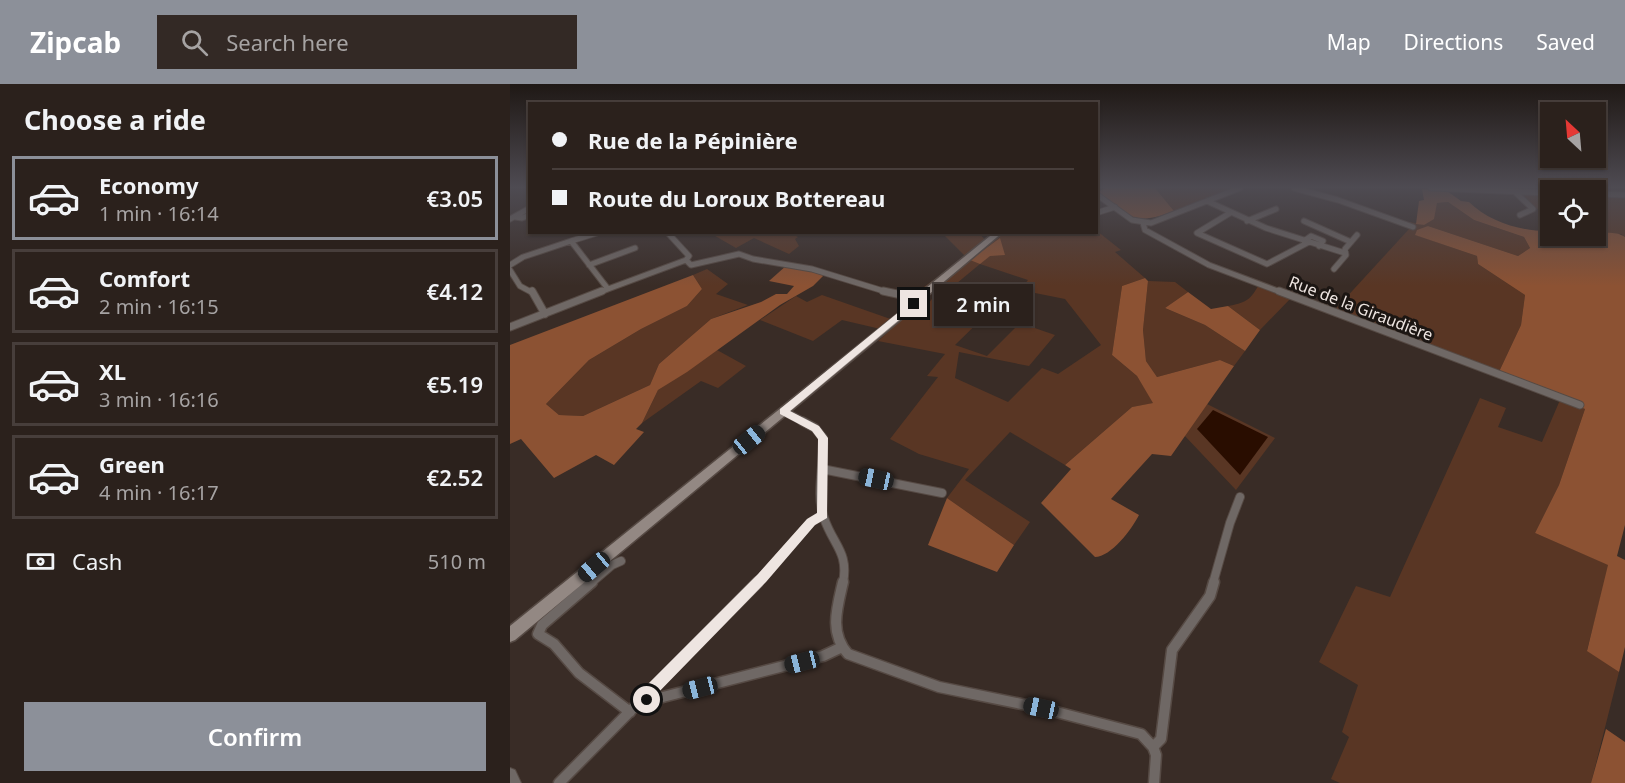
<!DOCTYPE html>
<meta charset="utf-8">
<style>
:root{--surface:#2b211c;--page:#332925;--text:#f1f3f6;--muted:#a6a3a3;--line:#473e3b;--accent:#8c9099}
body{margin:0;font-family:"Noto Sans",sans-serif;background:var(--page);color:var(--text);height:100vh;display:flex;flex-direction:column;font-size:22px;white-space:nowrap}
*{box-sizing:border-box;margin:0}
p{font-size:20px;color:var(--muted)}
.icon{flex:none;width:33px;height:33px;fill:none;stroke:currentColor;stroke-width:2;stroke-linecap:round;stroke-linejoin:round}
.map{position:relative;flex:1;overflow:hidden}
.details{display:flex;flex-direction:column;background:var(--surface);width:510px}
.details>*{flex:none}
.hud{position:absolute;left:18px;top:18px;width:570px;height:132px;border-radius:0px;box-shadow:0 2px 4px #0004,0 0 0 2px var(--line);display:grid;align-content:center;height:132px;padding:0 24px;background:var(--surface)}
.needle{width:39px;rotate:334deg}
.buttons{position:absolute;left:1030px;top:18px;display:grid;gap:12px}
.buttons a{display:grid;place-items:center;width:66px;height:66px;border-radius:0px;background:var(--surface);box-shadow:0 2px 4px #0004,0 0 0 2px var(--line);font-size:30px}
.end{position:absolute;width:27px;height:27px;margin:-14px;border:8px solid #eee5e1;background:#111;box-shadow:0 0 0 3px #111}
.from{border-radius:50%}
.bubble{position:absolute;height:42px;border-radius:0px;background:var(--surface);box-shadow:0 2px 4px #0004,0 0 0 2px var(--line);font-size:20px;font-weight:600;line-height:42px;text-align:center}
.car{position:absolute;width:18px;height:36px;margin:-18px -9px;border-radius:8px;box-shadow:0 0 4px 2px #0007;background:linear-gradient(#222 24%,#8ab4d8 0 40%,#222 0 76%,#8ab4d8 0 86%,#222 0)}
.hud b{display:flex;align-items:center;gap:21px;height:57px;font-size:22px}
.hud b+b{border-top:2px solid var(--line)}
.hud i{width:15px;height:15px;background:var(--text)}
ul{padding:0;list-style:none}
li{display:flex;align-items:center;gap:18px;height:84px;margin:0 12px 9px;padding:0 12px;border:3px solid var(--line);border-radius:0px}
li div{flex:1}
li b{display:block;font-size:22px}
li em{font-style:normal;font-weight:600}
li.on{border-color:var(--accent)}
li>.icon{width:54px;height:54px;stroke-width:1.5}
h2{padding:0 24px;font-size:27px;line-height:72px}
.pay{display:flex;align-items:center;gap:15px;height:66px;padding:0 24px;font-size:22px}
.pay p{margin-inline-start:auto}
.cta{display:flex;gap:12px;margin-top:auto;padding:12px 24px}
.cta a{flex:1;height:69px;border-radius:0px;background:var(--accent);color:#fff;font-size:24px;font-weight:600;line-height:69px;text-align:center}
header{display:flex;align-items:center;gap:36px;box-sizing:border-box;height:84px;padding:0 30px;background:var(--accent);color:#fff}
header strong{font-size:28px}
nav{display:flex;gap:33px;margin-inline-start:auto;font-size:21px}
.search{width:420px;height:54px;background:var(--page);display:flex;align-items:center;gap:15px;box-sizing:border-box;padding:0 21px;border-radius:0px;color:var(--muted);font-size:22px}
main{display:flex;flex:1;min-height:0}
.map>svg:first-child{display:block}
</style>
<header>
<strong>Zipcab</strong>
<div class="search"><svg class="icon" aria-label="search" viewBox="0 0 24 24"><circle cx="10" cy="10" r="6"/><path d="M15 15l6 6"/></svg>Search here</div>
<nav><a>Map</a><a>Directions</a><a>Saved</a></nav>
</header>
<main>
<section class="details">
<h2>Choose a ride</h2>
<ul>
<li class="on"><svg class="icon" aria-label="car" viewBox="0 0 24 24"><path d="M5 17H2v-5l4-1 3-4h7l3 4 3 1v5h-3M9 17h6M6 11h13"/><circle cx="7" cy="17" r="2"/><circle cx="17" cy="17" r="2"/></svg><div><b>Economy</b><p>1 min · 16:14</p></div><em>€3.05</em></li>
<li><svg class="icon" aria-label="car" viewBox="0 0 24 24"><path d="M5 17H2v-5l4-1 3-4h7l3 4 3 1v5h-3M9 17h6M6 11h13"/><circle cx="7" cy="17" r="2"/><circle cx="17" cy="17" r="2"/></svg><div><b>Comfort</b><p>2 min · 16:15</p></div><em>€4.12</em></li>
<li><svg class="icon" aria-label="car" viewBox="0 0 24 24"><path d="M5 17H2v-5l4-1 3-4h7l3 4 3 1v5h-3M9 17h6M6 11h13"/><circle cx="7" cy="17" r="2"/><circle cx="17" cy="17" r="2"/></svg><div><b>XL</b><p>3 min · 16:16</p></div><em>€5.19</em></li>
<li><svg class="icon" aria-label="car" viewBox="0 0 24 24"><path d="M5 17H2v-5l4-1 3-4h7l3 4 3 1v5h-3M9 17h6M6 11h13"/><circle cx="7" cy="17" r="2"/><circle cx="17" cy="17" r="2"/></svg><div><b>Green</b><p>4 min · 16:17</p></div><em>€2.52</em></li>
</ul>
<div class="pay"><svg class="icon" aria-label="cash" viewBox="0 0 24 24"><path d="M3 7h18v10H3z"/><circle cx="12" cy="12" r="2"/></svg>Cash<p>510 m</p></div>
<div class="cta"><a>Confirm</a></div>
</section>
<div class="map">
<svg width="1115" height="699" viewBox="0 0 1115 699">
<rect width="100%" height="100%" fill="#392c26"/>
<!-- green -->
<path fill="#593624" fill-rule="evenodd" d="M 645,104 L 722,104 L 664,127 Z
M 1012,110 L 1041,110 L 1041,138 Z
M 1086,112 L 1115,113 L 1115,153 L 1111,150 L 1086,149 Z
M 938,118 L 964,136 L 1014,153 L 1020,164 L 1008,172 L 918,142 L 906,151 L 967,172 L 968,180 L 1015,211 L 1011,241 L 987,292 L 822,229 L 899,145 L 900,138 L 914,141 L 927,119 Z
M 587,147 L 611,166 L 605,168 L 635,194 L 612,202 L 602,271 L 627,292 L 644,319 L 622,323 L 555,381 L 500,348 L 455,396 L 520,438 L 504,461 L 437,414 L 459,385 L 409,370 L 380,355 L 428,293 L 417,292 L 435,270 L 368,257 L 379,247 L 332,236 L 303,257 L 250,236 L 286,212 L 297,218 L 312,211 L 389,238 C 394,234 399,229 404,226 C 414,220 423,220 425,207 L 411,205 L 456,173 L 432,149 L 469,149 L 475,156 L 484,149 ZM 470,180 L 518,196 L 510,206 L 555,215 L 591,261 L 548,290 L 532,284 L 498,318 L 445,294 L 449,268 L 519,282 L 545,251 L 510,239 L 477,272 L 445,261 L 481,226 L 435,209 Z
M 200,149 L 280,149 L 288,153 L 285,155 L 289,162 L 279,170 L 244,154 L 226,164 Z
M 197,185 L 218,200 L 206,210 L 238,221 L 201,235 L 149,280 L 140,301 L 73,332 L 49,331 L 36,320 L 79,276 L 131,245 L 177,222 L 192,205 L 183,191 Z
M 638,197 L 665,198 L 678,208 L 655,224 L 695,241 L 735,267 L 724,282 L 710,276 L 647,293 L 636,277 L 633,246 Z
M 748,202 L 781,214 L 750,246 L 718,222 C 734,219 740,217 748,202 Z
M 207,266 L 236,282 L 208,304 L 191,297 L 132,339 L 148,306 Z
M 970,314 L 996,324 L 988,343 L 1032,358 L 1050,316 L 1075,325 L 1049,401 L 1025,449 L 1099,481 L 1077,566 L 1109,588 L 1081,699 L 830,699 L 821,695 L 839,653 L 832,648 L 848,601 L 809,578 L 846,502 L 880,513 Z
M 697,320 L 765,354 L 726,406 L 674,351 Z"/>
<!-- forest -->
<path fill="#8c5233" d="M 595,104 L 645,104 L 664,127 C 622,143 621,132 588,108 Z
M 912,105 L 937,107 L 951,117 L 959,118 C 979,138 1013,148 1041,147 L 1041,152 L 1086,152 L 1086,149 C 1095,149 1107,147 1115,153 L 1115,441 L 1107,472 L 1115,476 L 1115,563 L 1109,588 L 1077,567 L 1098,481 L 1025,449 L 1049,401 L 1075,325 L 987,292 L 1011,241 L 1015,211 L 968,180 L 967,172 L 905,151 L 907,146 L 918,142 L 1008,172 L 1020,164 L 1014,153 L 964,136 L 938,118 L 927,119 L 924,135 L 914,141 L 906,140 L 909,117 L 914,116 Z
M 490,154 L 495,171 L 480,172 L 470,180 L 460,176 Z
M 277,181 L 314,191 L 303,202 L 270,221 L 177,288 L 148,306 L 132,339 L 126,345 L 134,348 L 104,381 L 86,371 L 44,394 L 11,355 L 0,360 L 0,261 L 183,191 L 192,205 L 177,222 L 131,245 L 79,276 L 36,320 L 49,331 L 73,332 L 140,301 L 149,280 L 201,235 L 251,218 L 266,210 L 277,210 L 284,202 L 259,197 Z
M 635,194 L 638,197 L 633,246 L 636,277 L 647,293 L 710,276 L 724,282 L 661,372 L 642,370 L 601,415 L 629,431 C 622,445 601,473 585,473 L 531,419 L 561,385 L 555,381 L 622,323 L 643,319 L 627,292 L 602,271 L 612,202 Z
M 678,208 L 701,225 L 718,222 L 750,246 L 735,267 L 695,241 L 655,224 Z
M 437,414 L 504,461 L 487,488 L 418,461 Z
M 1096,645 L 1115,658 L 1115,699 L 1081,699 Z"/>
<!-- water -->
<path fill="#290d00" d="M 703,326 L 758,353 L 730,391 L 687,345 Z"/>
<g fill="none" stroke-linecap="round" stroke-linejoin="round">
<!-- minor-far3 casing -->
<g stroke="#564a44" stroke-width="7">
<path id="minor-far3" d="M 784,104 L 828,116 L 903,143
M 921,104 L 1041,109
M 1006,109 L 1023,125 L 1010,131
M 586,110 L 622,136 L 641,139 L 730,104
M 1086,110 L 1115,111
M 697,117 L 756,144 L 835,169
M 586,129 L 605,123
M 720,129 L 687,149 L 757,180 L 799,158
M 5,133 L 12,134 L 20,131
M 0,135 L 20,124
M 737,137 L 766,125
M 794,137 L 841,158
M 633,139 L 635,146 L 699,181 L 773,209
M 90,148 L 61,157 L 98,205 L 176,176
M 157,148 L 179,172 L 176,176 L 181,181 L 229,170 L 243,175 L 302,185 L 380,209
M 794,157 L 801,152 L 813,157 L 809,162
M 0,181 L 13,173 L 61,157
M 79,181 L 125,164
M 824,185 L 836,171 L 835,165 L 847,151
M 0,186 L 10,202 L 23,209
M 88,209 L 98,205"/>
</g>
<!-- minor-far2 casing -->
<g stroke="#564a44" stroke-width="9">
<path id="minor-far2" d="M 22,207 L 35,230
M 373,207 L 401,213
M 769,207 L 1070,321
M 0,243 L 92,207
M 273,327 L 294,338"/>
</g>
<!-- minor-far1 casing -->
<g stroke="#564a44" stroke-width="10">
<path id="minor-far1" d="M 292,337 L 305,344 L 313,354 C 315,380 305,409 314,434 C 323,461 339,468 333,499
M 312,385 L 432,409
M 81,499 L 102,481 L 111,477
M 247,499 L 301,438 L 313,431
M 703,499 L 720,439 L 730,413"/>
</g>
<!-- minor casing -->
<g stroke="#564a44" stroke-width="13">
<path id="minor" d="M 82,498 L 32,541 L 28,550 L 44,560 L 69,589 L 120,628
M 333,498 C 327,524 319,549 338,570 L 429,603 L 531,624 L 631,650 L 643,663 L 646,671 L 644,699
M 133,614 L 149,614 L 313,572 L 330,564
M 643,663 L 651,655 L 662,566 L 700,512 L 704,498
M 49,699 L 248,498"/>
</g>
<!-- tertiary casing -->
<g stroke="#564a44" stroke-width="2">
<path id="tertiary" d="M 0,684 L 5,686 L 11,699 L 0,699 Z"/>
</g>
<!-- secondary casing -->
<g stroke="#564a44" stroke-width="3">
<path id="secondary" d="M 485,148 L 493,148 L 417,212 L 411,212 L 411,208 Z
M 404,217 L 408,220 L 407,222 L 5,556 L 0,558 L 0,542 Z"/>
</g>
<!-- minor-far3 -->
<use href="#minor-far3" stroke="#6f6865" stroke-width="5"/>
<!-- minor-far2 -->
<use href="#minor-far2" stroke="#6f6865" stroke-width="7"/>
<!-- minor-far1 -->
<use href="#minor-far1" stroke="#6f6865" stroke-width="8"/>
<!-- minor -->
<use href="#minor" stroke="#6f6865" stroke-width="10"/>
<!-- tertiary -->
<use href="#tertiary" fill="#6f6865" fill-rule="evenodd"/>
<!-- secondary -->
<use href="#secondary" fill="#938883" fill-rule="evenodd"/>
</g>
<!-- sky -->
<linearGradient id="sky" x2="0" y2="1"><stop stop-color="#1f1815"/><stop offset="0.51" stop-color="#4e4b52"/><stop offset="1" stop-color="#4e4b52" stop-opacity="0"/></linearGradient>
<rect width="1115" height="202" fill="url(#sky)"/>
<!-- route -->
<path fill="#eee5e1" d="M 401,218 L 408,220 L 280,327 L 309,342 L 318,354 L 317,434 L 305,441 L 256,498 L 143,614 L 142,621 L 137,623 L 128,619 L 126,614 L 128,610 L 248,490 L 297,435 L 307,429 L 308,355 L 302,347 L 270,330 L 270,325 Z"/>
<g text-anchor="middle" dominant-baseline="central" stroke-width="6" stroke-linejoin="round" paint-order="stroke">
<!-- street labels -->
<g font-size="16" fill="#eee5e1" stroke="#1c1613">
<text transform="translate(851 224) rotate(21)">Rue de la Giraudière</text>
</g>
</g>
</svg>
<div class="buttons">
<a><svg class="needle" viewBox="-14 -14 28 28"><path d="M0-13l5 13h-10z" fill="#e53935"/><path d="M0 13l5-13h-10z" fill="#a6a3a3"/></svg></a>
<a><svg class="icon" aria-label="locate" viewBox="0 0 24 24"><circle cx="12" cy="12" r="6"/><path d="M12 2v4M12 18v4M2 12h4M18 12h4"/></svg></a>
</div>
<i class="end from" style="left:137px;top:616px"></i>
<i class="end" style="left:404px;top:220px"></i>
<div class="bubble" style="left:424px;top:200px;width:99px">2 min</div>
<i class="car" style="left:239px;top:356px;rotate:51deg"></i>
<i class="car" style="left:366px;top:395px;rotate:282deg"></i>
<i class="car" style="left:84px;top:483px;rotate:230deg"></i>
<i class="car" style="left:292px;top:578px;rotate:256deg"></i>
<i class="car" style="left:190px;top:604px;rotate:256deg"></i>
<i class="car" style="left:531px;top:624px;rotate:282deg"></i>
<div class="hud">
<b><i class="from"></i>Rue de la Pépinière</b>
<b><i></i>Route du Loroux Bottereau</b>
</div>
</div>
</main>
